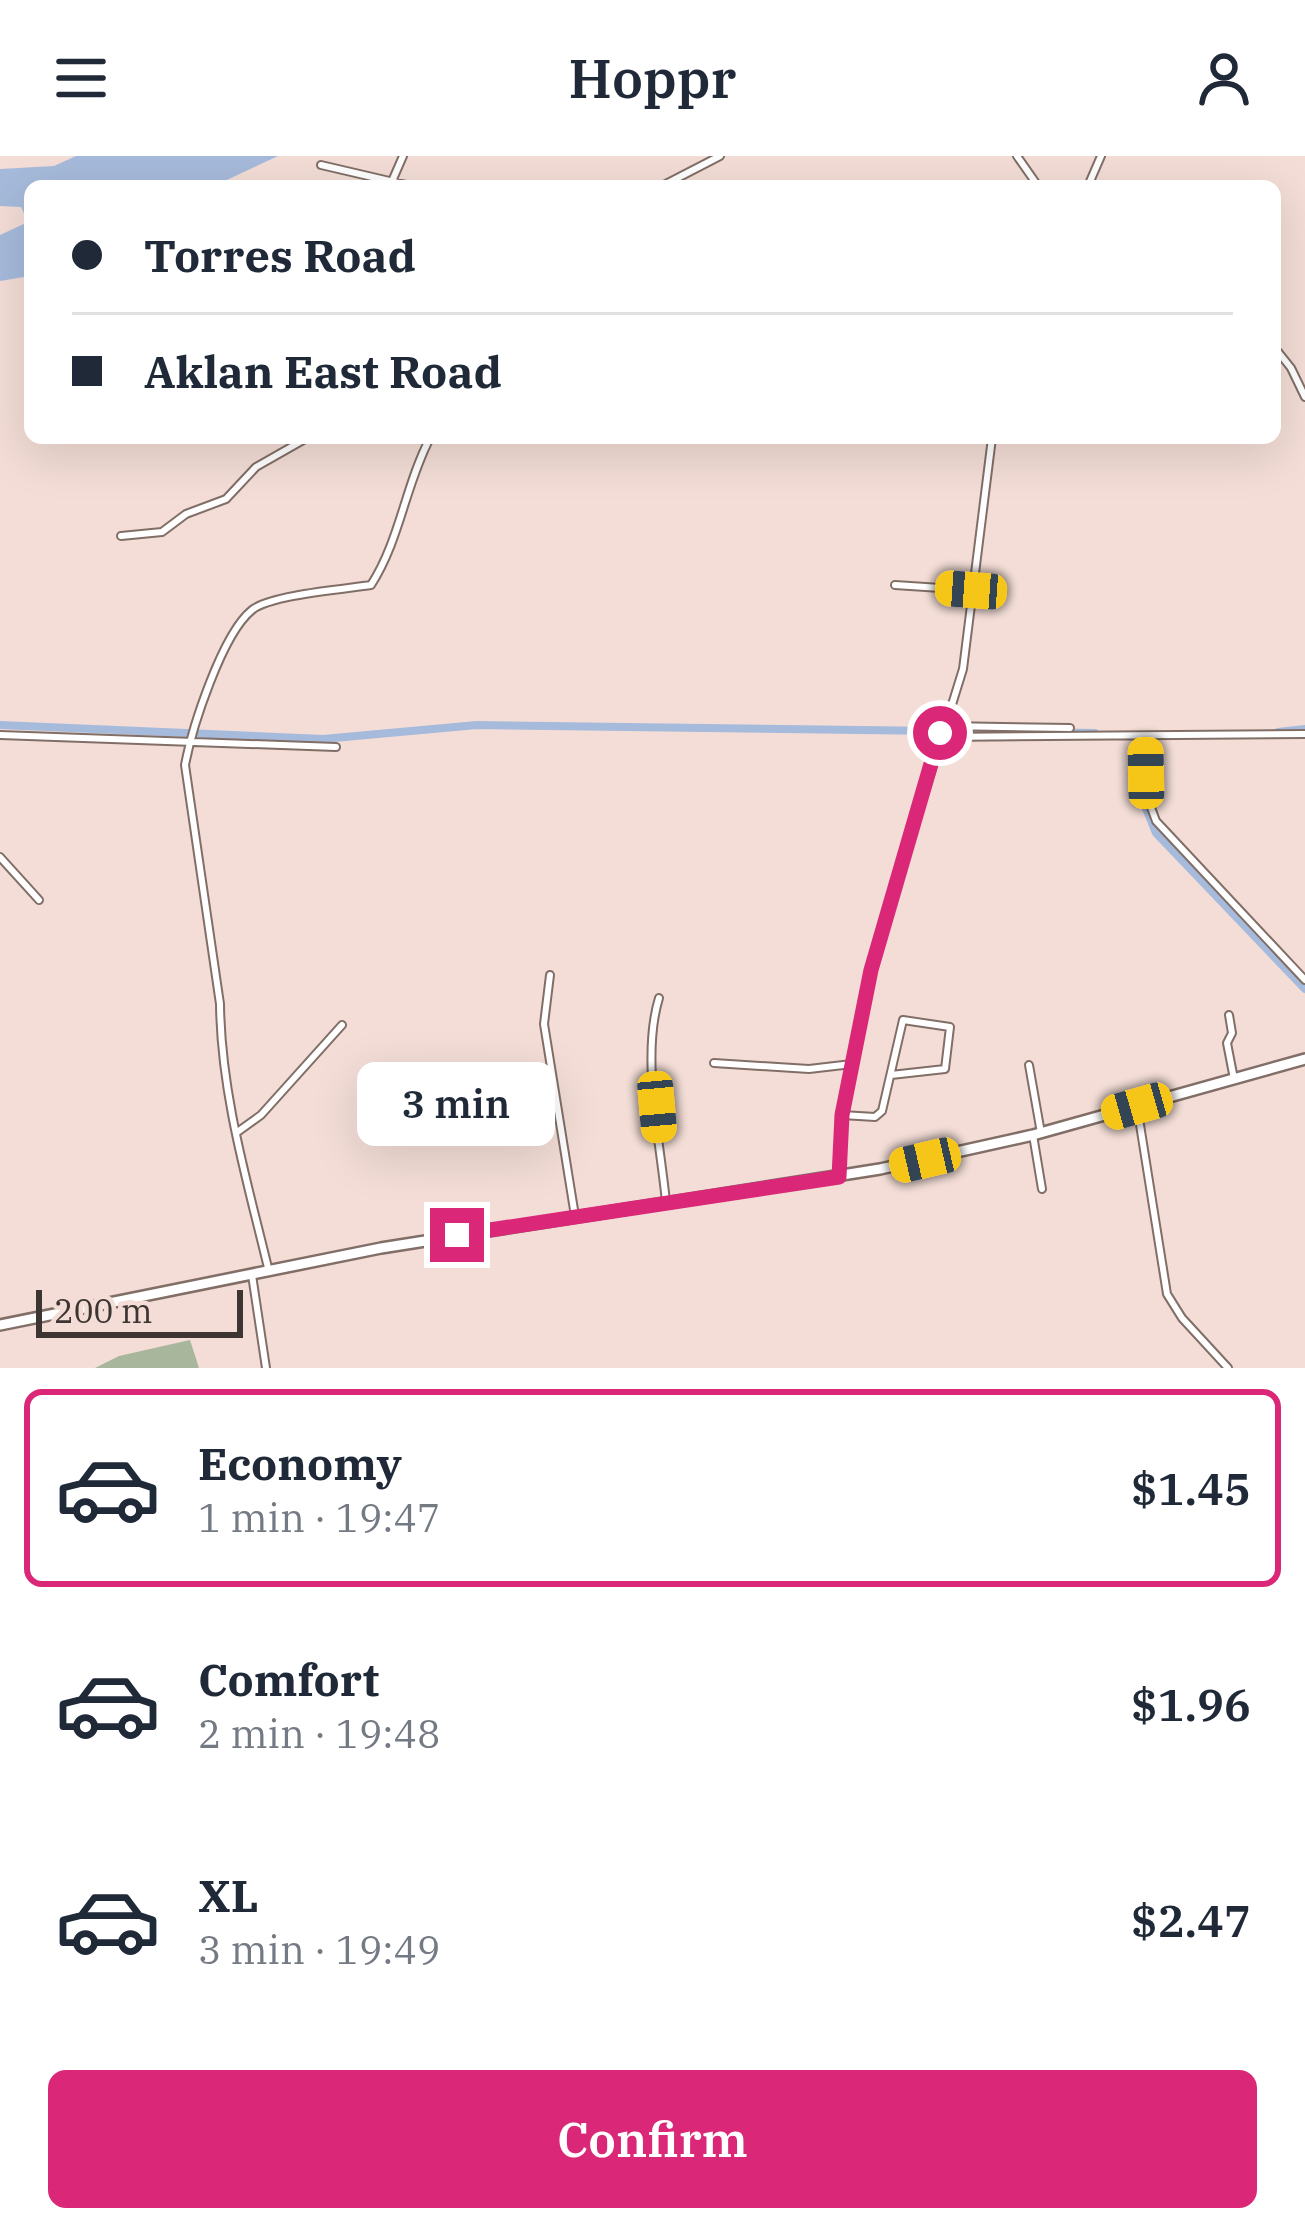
<!DOCTYPE html>
<meta charset="utf-8">
<style>
:root{--surface:#fff;--page:#f2f2f3;--text:#1f2937;--muted:#747a83;--line:#e0e1e3;--accent:#db2777}
body{margin:0;font-family:"IBM Plex Serif",serif;background:var(--page);color:var(--text);height:100vh;display:flex;flex-direction:column;font-size:45px;white-space:nowrap}
*{box-sizing:border-box;margin:0}
p{font-size:39px;color:var(--muted)}
.icon{flex:none;width:66px;height:66px;fill:none;stroke:currentColor;stroke-width:2;stroke-linecap:round;stroke-linejoin:round}
.map{position:relative;height:1212px;overflow:hidden}
.side{display:flex;flex-direction:column;background:var(--surface);flex:1}
.side>*{flex:none}
.guide{position:absolute;left:24px;top:24px;width:1257px;height:264px;border-radius:18px;box-shadow:0 12px 48px #0002;display:grid;align-content:center;height:264px;padding:0 48px;background:var(--surface)}
.scale{position:absolute;left:36px;bottom:30px;width:207px;box-sizing:border-box;padding-left:12px;border:6px solid #3d3532;border-top:0;font-size:33px;line-height:42px;white-space:nowrap;color:#3d3532;-webkit-text-stroke:9px #f3ddd6;paint-order:stroke}
.end{position:absolute;width:54px;height:54px;margin:-27px;border:15px solid #db2777;background:#fff;box-shadow:0 0 0 6px #fff}
.from{border-radius:50%}
.bubble{position:absolute;height:84px;border-radius:18px;background:var(--surface);box-shadow:0 12px 48px #0002;font-size:39px;font-weight:600;line-height:84px;text-align:center}
.car{position:absolute;width:36px;height:72px;margin:-36px -18px;border-radius:15px;box-shadow:0 0 9px 3px #0007;background:linear-gradient(#f5c518 24%,#345 0 40%,#f5c518 0 76%,#345 0 86%,#f5c518 0)}
.guide b{display:flex;align-items:center;gap:42px;height:114px;font-size:45px}
.guide b+b{border-top:3px solid var(--line)}
.guide i{width:30px;height:30px;background:var(--text)}
ul{padding:21px 0 0;list-style:none}
li{display:flex;align-items:center;gap:36px;height:198px;margin:0 24px 18px;padding:0 24px;border:6px solid transparent;border-radius:18px}
li div{flex:1}
li b{display:block;font-size:45px}
li em{font-style:normal;font-weight:600}
li.on{border-color:var(--accent)}
li>.icon{width:108px;height:108px;stroke-width:1.5}
.primary-button{display:flex;gap:24px;margin-top:auto;padding:24px 48px}
.primary-button a{flex:1;height:138px;border-radius:18px;background:var(--accent);color:#fff;font-size:48px;font-weight:600;line-height:138px;text-align:center}
header{display:flex;justify-content:space-between;align-items:center;height:156px;padding:0 48px;background:var(--surface);font-size:54px;font-weight:600}
.map>svg:first-child{display:block}
</style>
<header><svg class="icon" aria-label="menu" viewBox="0 0 24 24"><path d="M4 6h16M4 12h16M4 18h16"/></svg>Hoppr<svg class="icon" aria-label="person" viewBox="0 0 24 24"><circle cx="12" cy="8" r="4"/><path d="M4 21q1-7 8-7t8 7"/></svg></header>
<div class="map">
<svg width="1305" height="1212" viewBox="0 0 1305 1212">
<rect width="100%" height="100%" fill="#f3ddd6"/>
<!-- green -->
<path fill="#a8b69c" d="M 190,1184 L 199,1212 L 95,1212 L 119,1200 Z"/>
<!-- water -->
<path fill="#a6badb" d="M 76,0 L 278,0 L 214,30 L 30,30 L 30,120 L 0,125 L 0,79 L 28,66 L 21,51 L 0,50 L 0,13 L 54,10 Z"/>
<g fill="none" stroke-linecap="round" stroke-linejoin="round">
<!-- canal -->
<path stroke="#a6badb" stroke-width="8" d="M 0,569 L 323,583 L 477,569 L 1095,577
M 1278,576 L 1305,573
M 1139,585 L 1141,640 L 1156,677 L 1305,833"/>
<!-- street casing -->
<g stroke="#816e67" stroke-width="10">
<path id="street" d="M 1017,0 L 1038,30
M 321,9 L 411,30
M 393,23 L 403,0
M 662,30 L 720,0
M 1088,30 L 1101,0
M 1275,192 L 1291,212 L 1305,241
M 121,380 L 162,376 L 186,358 L 226,343 L 256,311 L 307,282
M 895,429 L 971,434
M 943,570 L 1070,572
M 0,579 L 336,591
M 939,581 L 1305,578
M 1145,581 L 1146,638 L 1156,665 L 1305,824
M 0,701 L 39,744
M 550,819 L 544,868 L 575,1060
M 659,842 C 641,901 660,984 666,1046
M 1229,859 L 1232,877 L 1227,887 L 1234,923
M 714,907 L 809,913 L 852,908
M 1029,909 L 1041,977
M 1137,950 L 1167,1138 L 1182,1162 L 1228,1212
M 842,959 L 875,961 L 882,955 L 903,864 L 950,871 L 945,913 L 891,919
M 236,977 L 261,959 L 342,869
M 1033,979 L 1042,1033
M 839,1021 L 842,959 L 870,813 L 963,513 L 992,282
M 269,1116 C 248,1028 221,939 220,848 L 185,609 C 192,572 222,478 252,454 C 270,439 345,433 371,429 C 400,384 405,330 430,282
M 252,1119 L 266,1212"/>
</g>
<!-- primary casing -->
<g stroke="#816e67" stroke-width="14">
<path id="primary" d="M 0,1169 L 381,1092 L 880,1013 L 1033,979 L 1305,903"/>
</g>
<!-- street -->
<use href="#street" stroke="#fff" stroke-width="6"/>
<!-- primary -->
<use href="#primary" stroke="#fff" stroke-width="9"/>
</g>
<g fill="none" stroke-linecap="round" stroke-linejoin="round">
<!-- route -->
<path stroke="#db2777" stroke-width="15" d="M 457,1079 L 839,1021 L 842,959 L 871,814 L 940,577"/>
</g>
</svg>
<div class="scale">200 m</div>
<i class="end from" style="left:940px;top:577px"></i>
<i class="end" style="left:457px;top:1079px"></i>
<div class="bubble" style="left:357px;top:906px;width:198px">3 min</div>
<i class="car" style="left:971px;top:434px;rotate:274deg"></i>
<i class="car" style="left:1146px;top:617px;rotate:359deg"></i>
<i class="car" style="left:1137px;top:950px;rotate:254deg"></i>
<i class="car" style="left:657px;top:951px;rotate:175deg"></i>
<i class="car" style="left:925px;top:1004px;rotate:257deg"></i>
<div class="guide">
<b><i class="from"></i>Torres Road</b>
<b><i></i>Aklan East Road</b>
</div>
</div>
<section class="side">
<ul>
<li class="on"><svg class="icon" aria-label="car" viewBox="0 0 24 24"><path d="M5 17H2v-5l4-1 3-4h7l3 4 3 1v5h-3M9 17h6M6 11h13"/><circle cx="7" cy="17" r="2"/><circle cx="17" cy="17" r="2"/></svg><div><b>Economy</b><p>1 min · 19:47</p></div><em>$1.45</em></li>
<li><svg class="icon" aria-label="car" viewBox="0 0 24 24"><path d="M5 17H2v-5l4-1 3-4h7l3 4 3 1v5h-3M9 17h6M6 11h13"/><circle cx="7" cy="17" r="2"/><circle cx="17" cy="17" r="2"/></svg><div><b>Comfort</b><p>2 min · 19:48</p></div><em>$1.96</em></li>
<li><svg class="icon" aria-label="car" viewBox="0 0 24 24"><path d="M5 17H2v-5l4-1 3-4h7l3 4 3 1v5h-3M9 17h6M6 11h13"/><circle cx="7" cy="17" r="2"/><circle cx="17" cy="17" r="2"/></svg><div><b>XL</b><p>3 min · 19:49</p></div><em>$2.47</em></li>
</ul>
<div class="primary-button"><a>Confirm</a></div>
</section>
